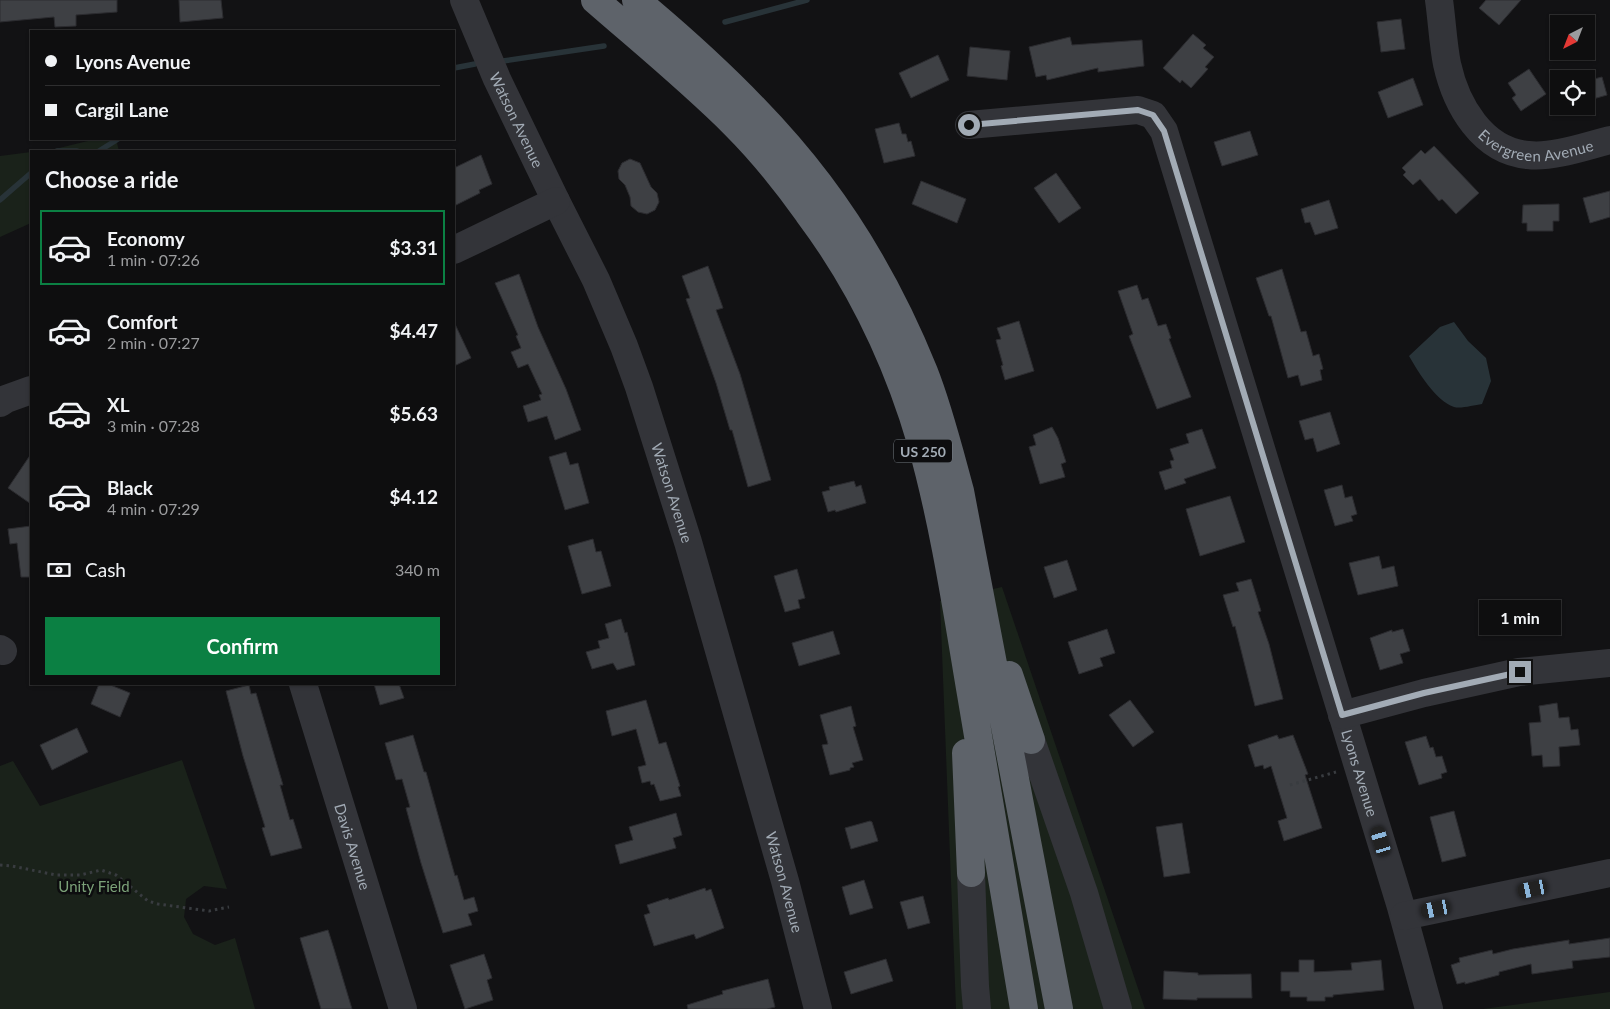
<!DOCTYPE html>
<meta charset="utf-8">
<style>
:root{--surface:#0e0e0f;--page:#171718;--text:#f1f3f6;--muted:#9b9c9e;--line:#2e2e2f;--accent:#0b8043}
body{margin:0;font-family:Lato,sans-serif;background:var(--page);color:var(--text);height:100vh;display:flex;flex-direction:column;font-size:19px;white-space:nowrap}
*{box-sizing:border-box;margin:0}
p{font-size:16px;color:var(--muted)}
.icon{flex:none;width:28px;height:28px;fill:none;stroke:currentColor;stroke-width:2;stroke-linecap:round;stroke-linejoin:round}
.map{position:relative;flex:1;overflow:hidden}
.drawer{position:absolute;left:30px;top:150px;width:425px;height:535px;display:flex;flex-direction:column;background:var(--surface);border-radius:0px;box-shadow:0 1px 4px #0004,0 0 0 1px var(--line)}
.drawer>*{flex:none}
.guide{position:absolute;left:30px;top:30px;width:425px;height:110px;border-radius:0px;box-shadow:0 1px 4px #0004,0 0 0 1px var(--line);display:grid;align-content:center;height:110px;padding:0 15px;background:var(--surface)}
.needle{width:32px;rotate:222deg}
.buttons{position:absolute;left:1550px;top:15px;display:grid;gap:10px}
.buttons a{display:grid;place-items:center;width:45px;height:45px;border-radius:0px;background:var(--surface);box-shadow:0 1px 4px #0004,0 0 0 1px var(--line);font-size:25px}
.end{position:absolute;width:22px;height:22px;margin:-11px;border:6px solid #a2abb5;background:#111;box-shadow:0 0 0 2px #111}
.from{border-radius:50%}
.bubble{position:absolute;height:35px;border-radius:0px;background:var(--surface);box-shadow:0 1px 4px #0004,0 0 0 1px var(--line);font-size:16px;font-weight:700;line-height:35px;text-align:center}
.car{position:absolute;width:15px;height:30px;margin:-15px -8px;border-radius:6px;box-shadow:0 0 4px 1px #0007;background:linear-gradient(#222 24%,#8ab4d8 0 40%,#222 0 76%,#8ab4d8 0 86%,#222 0)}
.guide b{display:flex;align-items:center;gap:18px;height:48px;font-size:19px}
.guide b+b{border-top:1px solid var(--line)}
.guide i{width:12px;height:12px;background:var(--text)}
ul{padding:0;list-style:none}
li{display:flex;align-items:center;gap:15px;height:75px;margin:0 10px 8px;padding:0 5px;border:2px solid transparent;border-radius:0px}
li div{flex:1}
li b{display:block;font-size:19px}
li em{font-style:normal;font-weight:700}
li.active{border-color:var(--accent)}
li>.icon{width:45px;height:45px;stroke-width:1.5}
h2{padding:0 15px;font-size:22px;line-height:60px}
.pay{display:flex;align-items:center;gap:12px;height:55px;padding:0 15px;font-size:19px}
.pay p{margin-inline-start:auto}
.cta{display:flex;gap:10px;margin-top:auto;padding:10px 15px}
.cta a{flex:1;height:58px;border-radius:0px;background:var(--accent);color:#fff;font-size:20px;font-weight:700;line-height:58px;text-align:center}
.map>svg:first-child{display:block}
</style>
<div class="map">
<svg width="1610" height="1009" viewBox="0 0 1610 1009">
<rect width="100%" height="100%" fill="#121214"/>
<!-- green -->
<path fill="#1a221a" d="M 96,139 L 116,139 L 119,151 L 34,151 L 55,149 Z
M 31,152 L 31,223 L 0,237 L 0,156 Z
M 1002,587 L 1145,1009 L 956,1009 L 940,601 Z
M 182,760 L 227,889 L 204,886 L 186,899 L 184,917 L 193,934 L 215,945 L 235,938 L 255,1009 L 0,1009 L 0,766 L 13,761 L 40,806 Z
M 1610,992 L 1610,1009 L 1483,1009 Z"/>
<!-- water -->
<path fill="#283338" d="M 1454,322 L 1468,341 L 1486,358 L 1491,381 L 1482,404 C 1474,405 1461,409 1454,407 C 1435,400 1419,373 1409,356 L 1440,327 Z"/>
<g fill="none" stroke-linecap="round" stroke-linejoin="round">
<!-- stream -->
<path stroke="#283338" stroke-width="5.5" d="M 725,22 L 807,0
M 503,61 L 604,46
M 454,68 L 475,64
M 57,151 L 77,151
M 99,151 L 118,139
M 0,200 L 31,173"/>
</g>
<!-- building -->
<path fill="#3e4044" stroke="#2c2c30" d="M 0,0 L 117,0 L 117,12 L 76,15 L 76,26 L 55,27 L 54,17 L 0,22 Z
M 179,0 L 221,0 L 223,18 L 180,22 Z
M 1486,0 L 1521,0 L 1499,25 L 1479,8 Z
M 1401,19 L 1405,49 L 1381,52 L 1377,22 Z
M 1193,34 L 1206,45 L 1203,48 L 1214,57 L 1205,67 L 1208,69 L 1191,88 L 1182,80 L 1180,83 L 1163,68 Z
M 1070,37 L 1072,45 L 1142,40 L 1144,66 L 1098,72 L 1098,68 L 1047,80 L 1046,75 L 1036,77 L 1029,47 Z
M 970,47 L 1010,51 L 1007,80 L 967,76 Z
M 938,55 L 949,80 L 911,98 L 899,73 Z
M 1529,69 L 1546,94 L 1521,111 L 1512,98 L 1516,95 L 1508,83 Z
M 1602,77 L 1607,95 L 1586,101 L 1586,81 Z
M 1413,78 L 1423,105 L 1388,118 L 1378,92 Z
M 899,123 L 902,134 L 906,134 L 908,142 L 911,141 L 915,156 L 884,163 L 875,129 Z
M 1250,131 L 1258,155 L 1222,166 L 1214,142 Z
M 1434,146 L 1479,193 L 1456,214 L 1442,199 L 1439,201 L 1420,179 L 1413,185 L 1403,175 L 1406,172 L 1402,168 L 1421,150 L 1425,154 Z
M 481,155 L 492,184 L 479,190 L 480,193 L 454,206 L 454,168 Z
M 630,159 L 640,163 L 651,187 L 657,193 L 659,202 L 655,210 L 647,214 L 638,212 L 631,206 L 630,197 L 625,185 L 619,179 L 618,171 L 622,163 Z
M 1056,173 L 1081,208 L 1059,223 L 1034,188 Z
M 921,181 L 966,199 L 957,223 L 912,204 Z
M 1610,191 L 1610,217 L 1590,223 L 1583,198 Z
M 1329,200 L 1338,228 L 1315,235 L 1310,222 L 1305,223 L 1301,209 Z
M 1559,204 L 1559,221 L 1553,221 L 1553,231 L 1527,231 L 1527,223 L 1522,223 L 1523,205 Z
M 708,266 L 723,308 L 716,310 L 740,374 L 771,480 L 748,487 L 732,430 L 730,430 L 716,383 L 686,299 L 690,298 L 682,276 Z
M 1282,269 L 1301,332 L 1306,331 L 1313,356 L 1319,354 L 1323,369 L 1320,370 L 1322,380 L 1301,386 L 1298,375 L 1288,378 L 1271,316 L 1269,316 L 1256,278 Z
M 519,274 L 538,327 L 566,389 L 581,430 L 555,440 L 547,416 L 528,422 L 523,406 L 541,400 L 539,395 L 542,394 L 528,364 L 518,368 L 511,352 L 521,348 L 516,336 L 518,335 L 495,283 Z
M 1137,285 L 1142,300 L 1148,298 L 1158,326 L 1166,324 L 1171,338 L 1169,339 L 1191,397 L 1157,409 L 1129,336 L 1133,334 L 1118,291 Z
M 1019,321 L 1034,371 L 1005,380 L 1001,366 L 1003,365 L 996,340 L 1001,339 L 997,328 Z
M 454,322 L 471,358 L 454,366 Z
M 1330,412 L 1340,444 L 1317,452 L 1313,438 L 1305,440 L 1299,421 Z
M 1052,427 L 1058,438 L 1066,462 L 1061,464 L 1065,477 L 1040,484 L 1029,447 L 1036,445 L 1033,435 Z
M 1202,429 L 1216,468 L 1184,479 L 1186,483 L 1165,490 L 1159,472 L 1172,468 L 1170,461 L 1174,460 L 1170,449 L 1189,443 L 1186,434 Z
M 566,452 L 570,465 L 578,463 L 589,503 L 565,510 L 549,457 Z
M 31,454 L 31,504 L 8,488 Z
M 854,481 L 856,487 L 861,485 L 866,503 L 836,512 L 835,510 L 828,512 L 822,492 L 830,490 L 829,487 Z
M 1342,485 L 1345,498 L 1352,496 L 1357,514 L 1351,516 L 1353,521 L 1335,526 L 1324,490 Z
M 1230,496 L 1245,542 L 1200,556 L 1186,509 Z
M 31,526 L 31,577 L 21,577 L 17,543 L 10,544 L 8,529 Z
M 593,539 L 596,552 L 601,551 L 611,586 L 582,594 L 568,546 Z
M 1379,556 L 1382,569 L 1394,566 L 1398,586 L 1358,595 L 1349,563 Z
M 1067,560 L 1077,590 L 1054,598 L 1044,567 Z
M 797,569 L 805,598 L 798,600 L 800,608 L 785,612 L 774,576 Z
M 1251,579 L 1261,611 L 1258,612 L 1269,644 L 1283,699 L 1255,706 L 1235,626 L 1233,627 L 1223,595 L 1239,591 L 1236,583 Z
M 1525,602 L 1530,622 L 1502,626 L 1500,606 Z
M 621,619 L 625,633 L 627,632 L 635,665 L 617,670 L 613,663 L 592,669 L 586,652 L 600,648 L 598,641 L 609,638 L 605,624 Z
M 1107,629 L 1115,653 L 1100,658 L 1103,666 L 1079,674 L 1068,642 Z
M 1403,629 L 1410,651 L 1400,654 L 1403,663 L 1380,670 L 1370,638 L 1392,630 L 1392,632 Z
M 833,631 L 840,654 L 799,666 L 792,643 Z
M 99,684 L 108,684 L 130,693 L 120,717 L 91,704 Z
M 374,684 L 399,684 L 404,698 L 380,705 Z
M 249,685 L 251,694 L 256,693 L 283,785 L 280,785 L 290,820 L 293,819 L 302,848 L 271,856 L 262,828 L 265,827 L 243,756 L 226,691 Z
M 646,700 L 659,744 L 666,742 L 680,786 L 678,787 L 681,796 L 660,801 L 654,784 L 651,785 L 650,781 L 642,783 L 638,767 L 646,765 L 636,729 L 612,736 L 606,711 Z
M 1130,700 L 1154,732 L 1133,747 L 1109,715 Z
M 1557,703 L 1559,718 L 1569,717 L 1571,730 L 1578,729 L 1580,745 L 1559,747 L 1560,766 L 1543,767 L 1542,755 L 1532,756 L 1529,723 L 1541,722 L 1539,706 Z
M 851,706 L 856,726 L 853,727 L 863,760 L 852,763 L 854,767 L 850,768 L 850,770 L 830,775 L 822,745 L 828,744 L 820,715 Z
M 77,728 L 88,752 L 52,770 L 40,745 Z
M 413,735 L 424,772 L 426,772 L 455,876 L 457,875 L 464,900 L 474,897 L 478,911 L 468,914 L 472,925 L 443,933 L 421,863 L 406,808 L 410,807 L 402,779 L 396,780 L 385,743 Z
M 1277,735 L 1279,739 L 1293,735 L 1308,774 L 1305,775 L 1322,828 L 1284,841 L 1278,821 L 1287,818 L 1271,766 L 1264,769 L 1263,765 L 1255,767 L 1248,745 Z
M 1426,736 L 1430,748 L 1433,747 L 1436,757 L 1442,756 L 1447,772 L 1441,774 L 1442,778 L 1419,785 L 1405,742 Z
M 1454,811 L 1466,856 L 1442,862 L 1430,817 Z
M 676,813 L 682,835 L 673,838 L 676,848 L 620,864 L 615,845 L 633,840 L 629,827 Z
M 870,821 L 872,822 L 878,841 L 851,849 L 845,828 Z
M 1182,823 L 1190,873 L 1164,877 L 1156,827 Z
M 864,880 L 873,908 L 850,915 L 842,887 Z
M 705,888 L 706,891 L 711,889 L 724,928 L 696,939 L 694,934 L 654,946 L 644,915 L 650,913 L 647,905 L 668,898 L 669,900 Z
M 923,896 L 930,923 L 908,929 L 900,902 Z
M 328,930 L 334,949 L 352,1009 L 321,1009 L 300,938 Z
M 1610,938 L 1610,957 L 1572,961 L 1573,968 L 1532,974 L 1531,964 L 1499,972 L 1499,975 L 1465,984 L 1465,982 L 1457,984 L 1451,965 L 1460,962 L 1459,958 L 1492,950 L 1493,954 L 1513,949 L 1569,940 L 1569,944 Z
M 484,954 L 492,978 L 487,980 L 493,1000 L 465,1009 L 450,965 Z
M 886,959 L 893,981 L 851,994 L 844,972 Z
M 1299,960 L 1314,960 L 1314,972 L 1352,970 L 1351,963 L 1381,960 L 1384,990 L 1333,995 L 1333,997 L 1325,997 L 1325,1001 L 1307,1001 L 1307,997 L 1290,997 L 1290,991 L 1281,991 L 1281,972 L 1299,972 Z
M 1164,971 L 1198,973 L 1198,975 L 1251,974 L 1252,998 L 1197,998 L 1197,1000 L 1163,999 Z
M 768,979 L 775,1007 L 767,1009 L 688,1009 L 687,1005 L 723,994 L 722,991 Z"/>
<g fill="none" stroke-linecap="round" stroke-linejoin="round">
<!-- path -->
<path stroke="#393c40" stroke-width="3" stroke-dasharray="2.5 4" stroke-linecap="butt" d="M 1290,785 L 1336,772
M 0,865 L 12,866 L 56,875 L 80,875 L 101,870 L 116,875 L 148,901 L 158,904 L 209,911 L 229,907"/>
<!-- minor -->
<g stroke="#333439" stroke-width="28">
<path id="s1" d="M 464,0 L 497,79 L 556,201 L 596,280 L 624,346 L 639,387 L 688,542 L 785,881 L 818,1009"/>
<path id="s2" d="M 1439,0 C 1442,21 1443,44 1447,64 C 1456,105 1482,151 1528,155 C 1553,158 1586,146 1610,140"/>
<path id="s3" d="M 969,125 L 1138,110 L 1153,115 L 1164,131 L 1401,907 L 1429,1009"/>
<path d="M 454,250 L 556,201"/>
<path d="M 0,403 L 6,399 L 31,390"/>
<path d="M 0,649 L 3,651"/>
<path id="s4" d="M 303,684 L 403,1009"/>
<path d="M 1342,715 L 1424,693 L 1519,672 L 1610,663"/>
<path d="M 1031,740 L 1084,893 L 1118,1009"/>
<path d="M 971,873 L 975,986 L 977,1009"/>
<path d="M 1404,916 L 1610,873"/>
</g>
<!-- highway -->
<path stroke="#5e636a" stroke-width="28" d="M 595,0 C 642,41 691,81 735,125 C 762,152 786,182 808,213 C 859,281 897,360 921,442 C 944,523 957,611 971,694 C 989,799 1007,904 1024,1009
M 636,0 C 701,54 768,116 819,184 C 862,241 897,305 924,372 C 939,410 949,451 960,491 L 1059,1009
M 1009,675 L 1031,740
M 966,753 L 971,873"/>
</g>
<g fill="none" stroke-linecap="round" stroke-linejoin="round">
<!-- route -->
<path stroke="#a2abb5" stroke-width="6" d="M 969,125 L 1138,110 L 1153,115 L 1164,131 L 1342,715 L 1424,693 L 1520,672"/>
</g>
<g text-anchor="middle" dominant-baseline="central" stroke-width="5" stroke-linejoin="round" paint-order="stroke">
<!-- shield labels -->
<rect fill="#0d0d0f" stroke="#757c83" stroke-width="1" x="894" y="439.5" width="58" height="23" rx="4"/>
<g font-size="14" font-weight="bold" fill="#a2abb5">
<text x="923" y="451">US 250</text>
</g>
<!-- street labels -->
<g font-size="15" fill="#a2abb5" stroke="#0d0d0f">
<text stroke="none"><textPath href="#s1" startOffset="131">Watson Avenue</textPath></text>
<text stroke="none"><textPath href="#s2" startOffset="201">Evergreen Avenue</textPath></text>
<text stroke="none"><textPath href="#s1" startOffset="536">Watson Avenue</textPath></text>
<text stroke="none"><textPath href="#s3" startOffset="876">Lyons Avenue</textPath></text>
<text stroke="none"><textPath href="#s4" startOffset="170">Davis Avenue</textPath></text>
<text stroke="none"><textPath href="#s1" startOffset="941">Watson Avenue</textPath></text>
</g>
<!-- park labels -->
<g font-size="15" fill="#7ba178" stroke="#0d0d0f">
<text x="94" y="886">Unity Field</text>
</g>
</g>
</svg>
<div class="buttons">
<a><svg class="needle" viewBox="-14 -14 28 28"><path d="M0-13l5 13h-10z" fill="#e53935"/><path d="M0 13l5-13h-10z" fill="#9b9c9e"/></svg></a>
<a><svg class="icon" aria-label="locate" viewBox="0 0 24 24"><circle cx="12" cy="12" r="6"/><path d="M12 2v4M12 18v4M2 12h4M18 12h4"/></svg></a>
</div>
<i class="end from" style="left:969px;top:125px"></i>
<i class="end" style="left:1520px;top:672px"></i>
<div class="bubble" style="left:1479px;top:600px;width:82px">1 min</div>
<i class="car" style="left:1381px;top:841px;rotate:343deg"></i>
<i class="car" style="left:1533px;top:889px;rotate:258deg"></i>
<i class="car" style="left:1436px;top:909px;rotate:258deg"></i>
<div class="guide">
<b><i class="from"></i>Lyons Avenue</b>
<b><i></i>Cargil Lane</b>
</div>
<section class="drawer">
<h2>Choose a ride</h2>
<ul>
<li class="active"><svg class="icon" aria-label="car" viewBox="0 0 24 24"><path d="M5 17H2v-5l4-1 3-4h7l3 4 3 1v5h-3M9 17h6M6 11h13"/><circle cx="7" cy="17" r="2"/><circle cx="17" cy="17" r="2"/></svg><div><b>Economy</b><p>1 min · 07:26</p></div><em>$3.31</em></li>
<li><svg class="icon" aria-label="car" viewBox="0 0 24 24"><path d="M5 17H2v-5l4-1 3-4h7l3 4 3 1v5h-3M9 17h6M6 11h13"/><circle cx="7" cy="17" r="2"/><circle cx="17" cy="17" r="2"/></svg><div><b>Comfort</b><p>2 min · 07:27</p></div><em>$4.47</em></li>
<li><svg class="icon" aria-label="car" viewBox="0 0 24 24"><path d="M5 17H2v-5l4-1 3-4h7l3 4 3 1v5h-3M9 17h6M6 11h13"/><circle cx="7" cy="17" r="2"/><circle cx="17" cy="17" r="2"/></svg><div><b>XL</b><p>3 min · 07:28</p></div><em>$5.63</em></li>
<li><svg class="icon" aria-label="car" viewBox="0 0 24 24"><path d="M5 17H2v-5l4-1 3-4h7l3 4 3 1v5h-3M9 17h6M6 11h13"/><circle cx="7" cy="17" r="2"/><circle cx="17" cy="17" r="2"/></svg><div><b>Black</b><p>4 min · 07:29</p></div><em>$4.12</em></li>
</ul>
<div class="pay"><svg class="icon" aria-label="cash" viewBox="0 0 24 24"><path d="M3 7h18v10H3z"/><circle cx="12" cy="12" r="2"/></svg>Cash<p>340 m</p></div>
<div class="cta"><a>Confirm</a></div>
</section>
</div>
